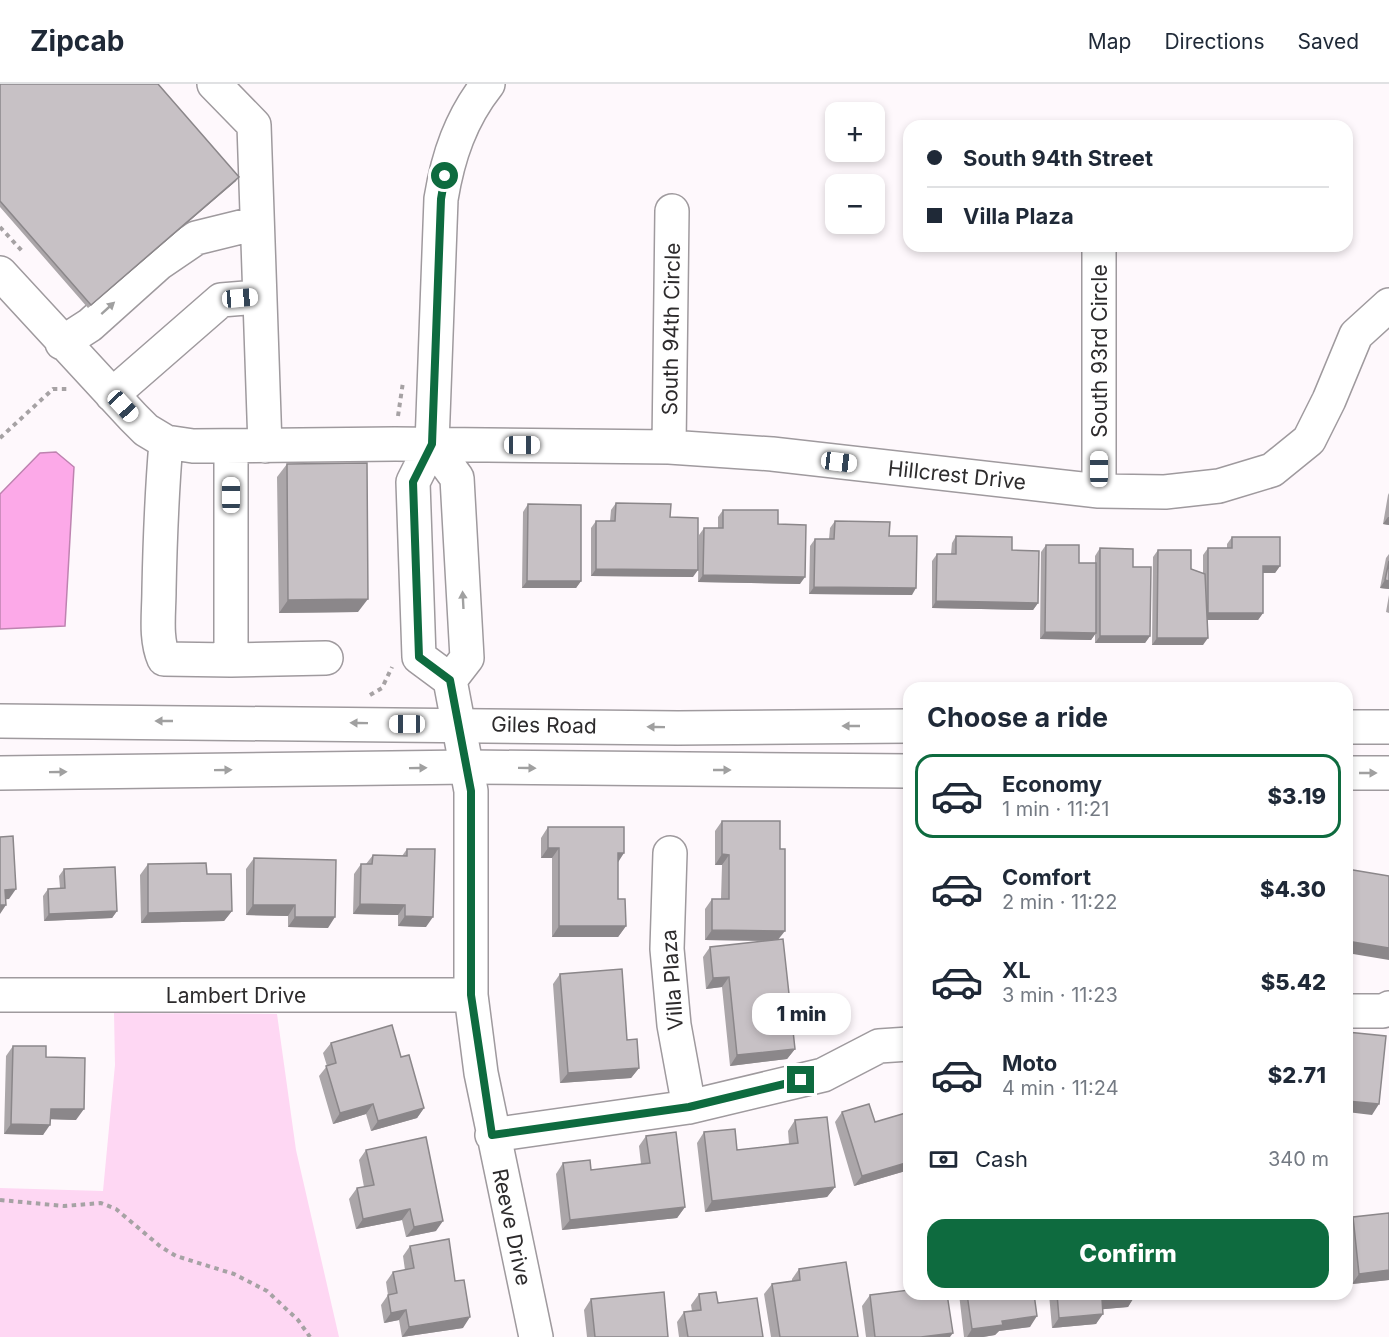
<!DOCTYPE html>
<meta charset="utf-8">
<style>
:root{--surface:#fff;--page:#f2f2f3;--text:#1f2937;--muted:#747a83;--line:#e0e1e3;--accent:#0e6b3f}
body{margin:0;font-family:Inter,sans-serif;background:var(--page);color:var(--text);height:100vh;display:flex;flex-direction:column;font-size:22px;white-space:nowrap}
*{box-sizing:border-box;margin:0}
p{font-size:20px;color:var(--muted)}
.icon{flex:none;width:33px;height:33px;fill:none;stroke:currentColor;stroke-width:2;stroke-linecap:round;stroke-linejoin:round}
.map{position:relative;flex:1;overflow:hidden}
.panel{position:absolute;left:903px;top:598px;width:450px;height:618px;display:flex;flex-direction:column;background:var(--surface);border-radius:18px;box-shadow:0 3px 9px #0003}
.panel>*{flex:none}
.top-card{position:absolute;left:903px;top:36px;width:450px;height:132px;border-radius:18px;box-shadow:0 3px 9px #0003;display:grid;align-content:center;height:132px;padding:0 24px;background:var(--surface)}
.controls{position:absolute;left:825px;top:18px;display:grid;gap:12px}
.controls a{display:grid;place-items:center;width:60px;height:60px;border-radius:12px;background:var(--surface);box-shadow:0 3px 9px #0003;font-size:30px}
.end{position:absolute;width:27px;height:27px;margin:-14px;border:8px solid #0e6b3f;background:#fff;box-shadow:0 0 0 3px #fff}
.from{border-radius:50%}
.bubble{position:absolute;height:42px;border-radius:18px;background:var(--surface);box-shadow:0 3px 9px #0003;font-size:20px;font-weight:800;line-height:42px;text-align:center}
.car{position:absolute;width:18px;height:36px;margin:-18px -9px;border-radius:8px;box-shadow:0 0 4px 2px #0007;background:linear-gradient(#fff 24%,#345 0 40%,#fff 0 76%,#345 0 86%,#fff 0)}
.top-card b{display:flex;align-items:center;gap:21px;height:57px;font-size:22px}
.top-card b+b{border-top:2px solid var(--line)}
.top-card i{width:15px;height:15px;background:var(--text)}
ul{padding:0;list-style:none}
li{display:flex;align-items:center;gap:18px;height:84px;margin:0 12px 9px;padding:0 12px;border:3px solid transparent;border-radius:18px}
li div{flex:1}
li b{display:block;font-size:22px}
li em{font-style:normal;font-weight:800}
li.on{border-color:var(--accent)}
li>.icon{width:54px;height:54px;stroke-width:1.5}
h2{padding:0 24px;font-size:27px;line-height:72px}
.pay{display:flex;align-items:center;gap:15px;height:66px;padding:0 24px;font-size:22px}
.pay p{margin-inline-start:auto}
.button{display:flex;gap:12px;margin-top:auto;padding:12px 24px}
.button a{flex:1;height:69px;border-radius:18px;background:var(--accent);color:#fff;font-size:24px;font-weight:800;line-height:69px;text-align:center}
header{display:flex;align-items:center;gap:36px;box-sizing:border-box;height:84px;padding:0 30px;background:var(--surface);border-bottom:2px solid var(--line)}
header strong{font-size:28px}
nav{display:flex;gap:33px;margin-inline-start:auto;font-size:21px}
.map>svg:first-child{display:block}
</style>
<header>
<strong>Zipcab</strong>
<nav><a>Map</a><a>Directions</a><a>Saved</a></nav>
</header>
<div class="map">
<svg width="1389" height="1253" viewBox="0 0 1389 1253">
<rect width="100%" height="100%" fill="#fef8fc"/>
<!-- green -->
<path fill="#fed7f3" d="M 114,929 L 277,930 L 296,1066 L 339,1253 L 0,1253 L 0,1104 L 103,1107 L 115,981 Z"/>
<!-- water -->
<path fill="#fca9e8" stroke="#be83b0" stroke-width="1.5" d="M 56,368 L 74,383 L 65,542 L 0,545 L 0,410 L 40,369 Z"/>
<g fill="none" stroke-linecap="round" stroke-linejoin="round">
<!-- minor casing -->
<g stroke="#9f9a9e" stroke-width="36">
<path id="minor" d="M 214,0 L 254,41 L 265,362
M 0,189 L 133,333 L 146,346 L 166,358 L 193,362 L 395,360 L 669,363 L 772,370 L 1099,407 L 1165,408 L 1219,402 L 1272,386 L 1309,356 L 1329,316 L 1356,251 L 1389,221
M 62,259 L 90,241 L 158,180 L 196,154 L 257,139
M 112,311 L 221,216 L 258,213
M 166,358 C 162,407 160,456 159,506 C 159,529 155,554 164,575 L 231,576 L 326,574
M 432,360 L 457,394 L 467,574 L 450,596 L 419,573 L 413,398 L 432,360 L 441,115 C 448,72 461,34 488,0
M 231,363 L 231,576
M 669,363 L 672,127
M 1099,407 L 1099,162
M 450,596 L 471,707 L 471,911 L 481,989 L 536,1253
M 670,769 L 667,865 L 674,941 L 689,1023
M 0,911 L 471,911
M 1347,927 L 1383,927 L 1389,924
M 492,1051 L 689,1023 L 823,991 L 879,962 L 909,960"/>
</g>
<!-- major casing -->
<g stroke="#9f9a9e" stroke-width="36">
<path id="major" d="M 0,637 L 678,644 L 909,642
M 1347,643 L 1389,643
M 0,689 L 469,683 L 909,687
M 1347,689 L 1389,689"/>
</g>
<!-- path -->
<path stroke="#a6a2a4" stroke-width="4" stroke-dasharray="4.5 4.5" stroke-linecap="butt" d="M 0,143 L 22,167
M 398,332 L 403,298
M 0,354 L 53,305 L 67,305
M 370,611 L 382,604 L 392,583
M 0,1116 L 64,1122 L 101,1119 L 116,1125 L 161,1163 L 176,1172 L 234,1190 L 267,1207 L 298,1236 L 310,1253"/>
<!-- minor -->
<use href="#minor" stroke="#fff" stroke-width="33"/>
<!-- major -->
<use href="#major" stroke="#fff" stroke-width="33"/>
</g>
<!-- wall -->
<path fill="#aba6a9" d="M 0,0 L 236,97 L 88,224 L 0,123 Z
M 287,380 L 358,528 L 279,529 L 277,393 Z
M 1389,409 L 1389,441 L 1383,440 L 1388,411 Z
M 616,419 L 670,433 L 693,493 L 591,492 L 591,444 L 596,437 L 610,437 L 611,426 Z
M 528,420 L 581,497 L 576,504 L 522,504 L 523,428 Z
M 723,426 L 778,440 L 800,500 L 698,498 L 699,451 L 704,444 L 718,444 L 718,433 Z
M 835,437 L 889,452 L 912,511 L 809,510 L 810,462 L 815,455 L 829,455 L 830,444 Z
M 956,452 L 1012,466 L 1038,519 L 1033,526 L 932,524 L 932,477 L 937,470 L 951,470 L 952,459 Z
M 1232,453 L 1280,482 L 1275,489 L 1263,489 L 1263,529 L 1258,536 L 1207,536 L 1203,561 L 1152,561 L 1153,473 L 1158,466 L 1191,485 L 1203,489 L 1203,471 L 1208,464 L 1227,464 L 1227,460 Z
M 1046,461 L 1079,479 L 1095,479 L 1095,472 L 1100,464 L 1133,483 L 1150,552 L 1145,559 L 1095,559 L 1095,550 L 1091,556 L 1040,555 L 1041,468 Z
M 1389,470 L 1389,505 L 1380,504 L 1386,474 Z
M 1389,511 L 1389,529 L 1386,528 Z
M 722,737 L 778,856 L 795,965 L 787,975 L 730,982 L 722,903 L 706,905 L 703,873 L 710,863 L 766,857 L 705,856 L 705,825 L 712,815 L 721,815 L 722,781 L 715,781 L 715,747 Z
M 548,743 L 618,778 L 618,815 L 626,842 L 618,853 L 552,853 L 552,774 L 541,774 L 541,754 Z
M 407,765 L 426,843 L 398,842 L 398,831 L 353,830 L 354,790 L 361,780 L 366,780 L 373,771 L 402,772 Z
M 254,774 L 328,844 L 288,843 L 288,832 L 246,831 L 246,785 Z
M 148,780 L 207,790 L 232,827 L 224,837 L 141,839 L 140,791 Z
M 64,785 L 117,827 L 112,834 L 44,837 L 43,812 L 48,805 L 60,804 L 59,792 Z
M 560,890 L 627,956 L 639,984 L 631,994 L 560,999 L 553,900 Z
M 331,959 L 401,973 L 424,1024 L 417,1034 L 371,1047 L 366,1030 L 333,1040 L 319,992 L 327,982 L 323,969 Z
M 13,962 L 46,973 L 76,1036 L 50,1035 L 43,1051 L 4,1050 L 6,972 Z
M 842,1028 L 875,1038 L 909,1028 L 909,1086 L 854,1102 L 835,1038 Z
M 795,1036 L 835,1103 L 827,1113 L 705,1128 L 697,1059 L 704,1048 L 737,1066 L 789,1060 L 788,1047 Z
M 646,1052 L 685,1123 L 677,1134 L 562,1146 L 556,1090 L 563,1079 L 591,1086 L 641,1080 L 639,1062 Z
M 366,1066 L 436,1147 L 406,1153 L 402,1136 L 356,1145 L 349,1115 L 357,1104 L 364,1103 L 359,1076 Z
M 1389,1129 L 1389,1196 L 1352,1200 L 1347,1159 L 1347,1141 L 1353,1133 Z
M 410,1162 L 463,1244 L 402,1253 L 399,1236 L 384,1239 L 381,1221 L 388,1211 L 386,1198 L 393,1188 L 405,1186 L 403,1172 Z
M 799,1185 L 858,1253 L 771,1253 L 764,1210 L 772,1200 L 792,1197 L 792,1195 Z
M 699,1210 L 718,1219 L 763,1253 L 679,1253 L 677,1238 L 684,1228 L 692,1227 L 691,1221 Z
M 959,1210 L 1034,1210 L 1030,1243 L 999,1247 L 995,1251 L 983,1253 L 964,1253 Z
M 1049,1210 L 1135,1210 L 1128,1223 L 1103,1225 L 1096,1240 L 1052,1244 Z
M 1243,1210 L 1286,1210 L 1243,1216 Z
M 870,1211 L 950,1253 L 866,1253 L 862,1222 Z
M 591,1215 L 668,1253 L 587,1253 L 584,1226 Z"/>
<!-- shaded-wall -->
<path fill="#8b878a" d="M 239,93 L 236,97 L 88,224 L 91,221 Z
M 1388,433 L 1389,433 L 1389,441 L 1383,440 Z
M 1263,482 L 1280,482 L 1275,489 L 1258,489 Z
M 596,485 L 698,486 L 693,493 L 591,492 Z
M 703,491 L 805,493 L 800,500 L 698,498 Z
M 1385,496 L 1389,497 L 1389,505 L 1380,504 Z
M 527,497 L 581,497 L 576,504 L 522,504 Z
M 814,503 L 916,504 L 912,511 L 809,510 Z
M 368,515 L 358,528 L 279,529 L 288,516 Z
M 936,517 L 1038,519 L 1033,526 L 932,524 Z
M 1208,529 L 1263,529 L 1258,536 L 1203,536 Z
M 1045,548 L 1096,549 L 1091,556 L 1040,555 Z
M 1100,552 L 1150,552 L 1145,559 L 1095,559 Z
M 1157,554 L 1208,554 L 1203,561 L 1152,561 Z
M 548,764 L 559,764 L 552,774 L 541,774 Z
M 618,769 L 624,769 L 617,780 Z
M 722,770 L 729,771 L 722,781 L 715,781 Z
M 16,805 L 9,815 L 0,816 L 5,806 Z
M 360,820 L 405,821 L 398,831 L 353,830 Z
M 0,821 L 6,821 L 0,830 Z
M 253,821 L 295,821 L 288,832 L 246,831 Z
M 117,827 L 112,834 L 44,837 L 49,830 Z
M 232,827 L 224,837 L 141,839 L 148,829 Z
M 405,832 L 433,833 L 426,843 L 398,842 Z
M 295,833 L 335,833 L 328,844 L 288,843 Z
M 559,842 L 626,842 L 618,853 L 552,853 Z
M 712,846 L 785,847 L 777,857 L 705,856 Z
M 1347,857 L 1389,864 L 1389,876 L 1347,869 Z
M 729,893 L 722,903 L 706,905 L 713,894 Z
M 795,965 L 787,975 L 730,982 L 737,971 Z
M 639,984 L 631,994 L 560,999 L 568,989 Z
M 1347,1017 L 1379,1020 L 1372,1031 L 1347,1028 Z
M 373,1020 L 366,1030 L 333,1040 L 340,1029 Z
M 424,1024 L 417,1034 L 371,1047 L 378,1037 Z
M 51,1025 L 84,1025 L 76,1036 L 43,1035 Z
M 11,1040 L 50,1041 L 43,1051 L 4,1050 Z
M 909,1078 L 909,1086 L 854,1102 L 862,1092 Z
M 835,1103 L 827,1113 L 705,1128 L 712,1117 Z
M 685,1123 L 677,1134 L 562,1146 L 570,1136 Z
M 410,1125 L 402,1136 L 356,1145 L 363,1135 Z
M 443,1137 L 436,1147 L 406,1153 L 414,1143 Z
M 1389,1186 L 1389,1196 L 1352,1200 L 1359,1190 Z
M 1247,1210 L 1286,1210 L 1243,1216 Z
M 1135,1212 L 1128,1223 L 1094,1226 L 1102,1215 Z
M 406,1226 L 399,1236 L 384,1239 L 391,1229 Z
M 1103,1230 L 1096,1240 L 1052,1244 L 1059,1234 Z
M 1037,1232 L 1030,1243 L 999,1247 L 995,1251 L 983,1253 L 967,1253 L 972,1245 L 1002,1237 Z
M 470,1233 L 463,1244 L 402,1253 L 409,1243 Z
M 953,1249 L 950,1253 L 921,1253 Z"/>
<!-- building -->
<path fill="#c7c1c5" stroke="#8b878a" stroke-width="1.5" d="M 0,0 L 158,0 L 239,93 L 91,221 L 0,117 Z
M 367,379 L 368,515 L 288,516 L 287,380 Z
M 616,419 L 671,420 L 670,433 L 698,434 L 698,486 L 596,485 L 596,437 L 615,437 Z
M 528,420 L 581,421 L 581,497 L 527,497 Z
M 723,426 L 778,426 L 778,440 L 806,441 L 805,493 L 703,491 L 704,444 L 723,444 Z
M 835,437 L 890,438 L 889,452 L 917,452 L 916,504 L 814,503 L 815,455 L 834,455 Z
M 956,452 L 1012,453 L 1012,466 L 1039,467 L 1038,519 L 936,517 L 937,470 L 956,470 Z
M 1232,453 L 1280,453 L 1280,482 L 1263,482 L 1263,529 L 1208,529 L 1208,464 L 1232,464 Z
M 1046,461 L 1079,461 L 1079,479 L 1096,479 L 1096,549 L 1045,548 Z
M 1100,464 L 1133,465 L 1133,483 L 1151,483 L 1150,552 L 1100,552 Z
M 1158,466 L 1191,466 L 1191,485 L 1205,490 L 1208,554 L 1157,554 Z
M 1389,477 L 1389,497 L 1385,496 Z
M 722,737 L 780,737 L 780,765 L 785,765 L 785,847 L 712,846 L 712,815 L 729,815 L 729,771 L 722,770 Z
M 548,743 L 624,743 L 624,769 L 618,769 L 618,815 L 625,815 L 626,842 L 559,842 L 559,764 L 548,764 Z
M 13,752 L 16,805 L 5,806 L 6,821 L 0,821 L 0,753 Z
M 407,765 L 435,765 L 433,833 L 405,832 L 405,821 L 360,820 L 361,780 L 372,780 L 373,771 L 407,772 Z
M 254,774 L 336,776 L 335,833 L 295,833 L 295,821 L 253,821 Z
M 206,779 L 207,790 L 231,790 L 232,827 L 148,829 L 148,780 Z
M 115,783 L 117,827 L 49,830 L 48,805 L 65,804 L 64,785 Z
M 1347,785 L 1389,792 L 1389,864 L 1347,857 Z
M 783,855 L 795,965 L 737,971 L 729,893 L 713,894 L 710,863 Z
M 622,885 L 627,956 L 637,955 L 639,984 L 568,989 L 560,890 Z
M 392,941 L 401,973 L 409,971 L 424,1024 L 378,1037 L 373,1020 L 340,1029 L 326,982 L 336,979 L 331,959 Z
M 1347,948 L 1386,952 L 1379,1020 L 1347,1017 Z
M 13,962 L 46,962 L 46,973 L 85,974 L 84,1025 L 51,1025 L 50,1041 L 11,1040 Z
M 869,1020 L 875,1038 L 909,1028 L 909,1078 L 862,1092 L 842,1028 Z
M 827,1033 L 835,1103 L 712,1117 L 704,1048 L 735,1045 L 737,1066 L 798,1059 L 795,1036 Z
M 676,1048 L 685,1123 L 570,1136 L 563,1079 L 590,1076 L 591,1086 L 650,1079 L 646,1052 Z
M 426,1053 L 443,1137 L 414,1143 L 410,1125 L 363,1135 L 357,1104 L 374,1101 L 366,1066 Z
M 1389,1129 L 1389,1186 L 1359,1190 L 1353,1133 Z
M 449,1155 L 455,1197 L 464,1196 L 470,1233 L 409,1243 L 406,1226 L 391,1229 L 388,1211 L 397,1209 L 393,1188 L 414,1184 L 410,1162 Z
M 846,1178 L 858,1253 L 780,1253 L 772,1200 L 800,1196 L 799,1185 Z
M 909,1206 L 909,1210 L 947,1210 L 953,1249 L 921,1253 L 875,1253 L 870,1211 Z
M 664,1208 L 668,1253 L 595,1253 L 591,1215 Z
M 716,1208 L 718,1219 L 757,1214 L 763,1253 L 688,1253 L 684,1228 L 701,1226 L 699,1210 Z
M 967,1210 L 1034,1210 L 1037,1232 L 1002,1237 L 1003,1241 L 972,1245 Z
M 1057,1210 L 1135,1210 L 1135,1212 L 1102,1215 L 1103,1230 L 1059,1234 Z"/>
<!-- one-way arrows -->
<defs><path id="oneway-solid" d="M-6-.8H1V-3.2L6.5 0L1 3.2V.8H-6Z" transform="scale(1.5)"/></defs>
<g fill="#a0a0a0">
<use href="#oneway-solid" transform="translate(108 224) rotate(-42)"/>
<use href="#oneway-solid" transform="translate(463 516) rotate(-93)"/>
<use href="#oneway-solid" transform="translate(164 637) rotate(180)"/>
<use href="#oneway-solid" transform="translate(359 639) rotate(-179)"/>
<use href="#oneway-solid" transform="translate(851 642) rotate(180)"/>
<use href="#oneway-solid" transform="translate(656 643) rotate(-179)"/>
<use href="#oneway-solid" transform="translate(418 684) rotate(-1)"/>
<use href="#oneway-solid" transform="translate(527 684) rotate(1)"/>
<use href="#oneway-solid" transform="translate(223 686) rotate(-1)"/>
<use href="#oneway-solid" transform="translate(722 686)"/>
<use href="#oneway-solid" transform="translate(58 688) rotate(-1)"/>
<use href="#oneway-solid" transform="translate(1368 689)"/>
</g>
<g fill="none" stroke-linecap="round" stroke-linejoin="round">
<!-- route -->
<path stroke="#0e6b3f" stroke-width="8" d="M 445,92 L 441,115 L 432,360 L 413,398 L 419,573 L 450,596 L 471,707 L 471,911 L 492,1051 L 689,1023 L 801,996"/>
</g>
<g text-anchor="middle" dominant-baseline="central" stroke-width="5" stroke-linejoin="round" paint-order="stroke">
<!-- street labels -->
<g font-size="21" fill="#2d2b2c" stroke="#fff">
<text transform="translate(671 245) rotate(-89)">South 94th Circle</text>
<text transform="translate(1099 267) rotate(-90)">South 93rd Circle</text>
<text transform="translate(957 391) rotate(6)">Hillcrest Drive</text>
<text transform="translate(544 641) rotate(1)">Giles Road</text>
<text transform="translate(672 896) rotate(-94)">Villa Plaza</text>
<text x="236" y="911">Lambert Drive</text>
<text transform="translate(512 1143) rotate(78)">Reeve Drive</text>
</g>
</g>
</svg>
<div class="controls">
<a>+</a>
<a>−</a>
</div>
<i class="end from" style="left:445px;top:92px"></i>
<i class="end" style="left:801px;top:996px"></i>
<div class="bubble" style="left:752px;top:909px;width:99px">1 min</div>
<i class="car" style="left:240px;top:214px;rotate:85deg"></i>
<i class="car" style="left:123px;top:322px;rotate:137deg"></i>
<i class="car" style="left:522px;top:361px;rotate:90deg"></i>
<i class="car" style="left:839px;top:378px;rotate:97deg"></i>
<i class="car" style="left:1099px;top:385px;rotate:0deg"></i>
<i class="car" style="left:231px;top:411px;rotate:0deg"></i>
<i class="car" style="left:407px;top:640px;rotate:270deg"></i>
<div class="top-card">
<b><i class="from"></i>South 94th Street</b>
<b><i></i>Villa Plaza</b>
</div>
<section class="panel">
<h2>Choose a ride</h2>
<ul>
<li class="on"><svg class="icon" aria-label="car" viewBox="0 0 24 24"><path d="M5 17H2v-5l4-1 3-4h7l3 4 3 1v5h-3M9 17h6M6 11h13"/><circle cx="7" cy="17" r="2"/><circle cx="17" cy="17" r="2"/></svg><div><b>Economy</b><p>1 min · 11:21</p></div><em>$3.19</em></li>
<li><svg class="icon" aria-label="car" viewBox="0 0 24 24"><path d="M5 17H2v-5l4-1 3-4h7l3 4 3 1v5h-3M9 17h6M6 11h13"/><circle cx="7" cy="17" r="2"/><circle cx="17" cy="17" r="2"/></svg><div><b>Comfort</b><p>2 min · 11:22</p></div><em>$4.30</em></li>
<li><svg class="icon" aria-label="car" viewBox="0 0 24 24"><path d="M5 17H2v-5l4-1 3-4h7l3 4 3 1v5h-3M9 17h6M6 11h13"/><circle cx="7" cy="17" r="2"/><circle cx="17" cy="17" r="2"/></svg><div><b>XL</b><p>3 min · 11:23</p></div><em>$5.42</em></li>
<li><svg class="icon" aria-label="car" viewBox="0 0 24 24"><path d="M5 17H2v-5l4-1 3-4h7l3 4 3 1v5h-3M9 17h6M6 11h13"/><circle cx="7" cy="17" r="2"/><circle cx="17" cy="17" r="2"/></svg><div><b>Moto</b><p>4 min · 11:24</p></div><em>$2.71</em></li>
</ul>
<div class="pay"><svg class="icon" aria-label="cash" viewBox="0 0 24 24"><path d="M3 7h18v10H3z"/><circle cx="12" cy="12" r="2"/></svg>Cash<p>340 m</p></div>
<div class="button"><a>Confirm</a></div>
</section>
</div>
